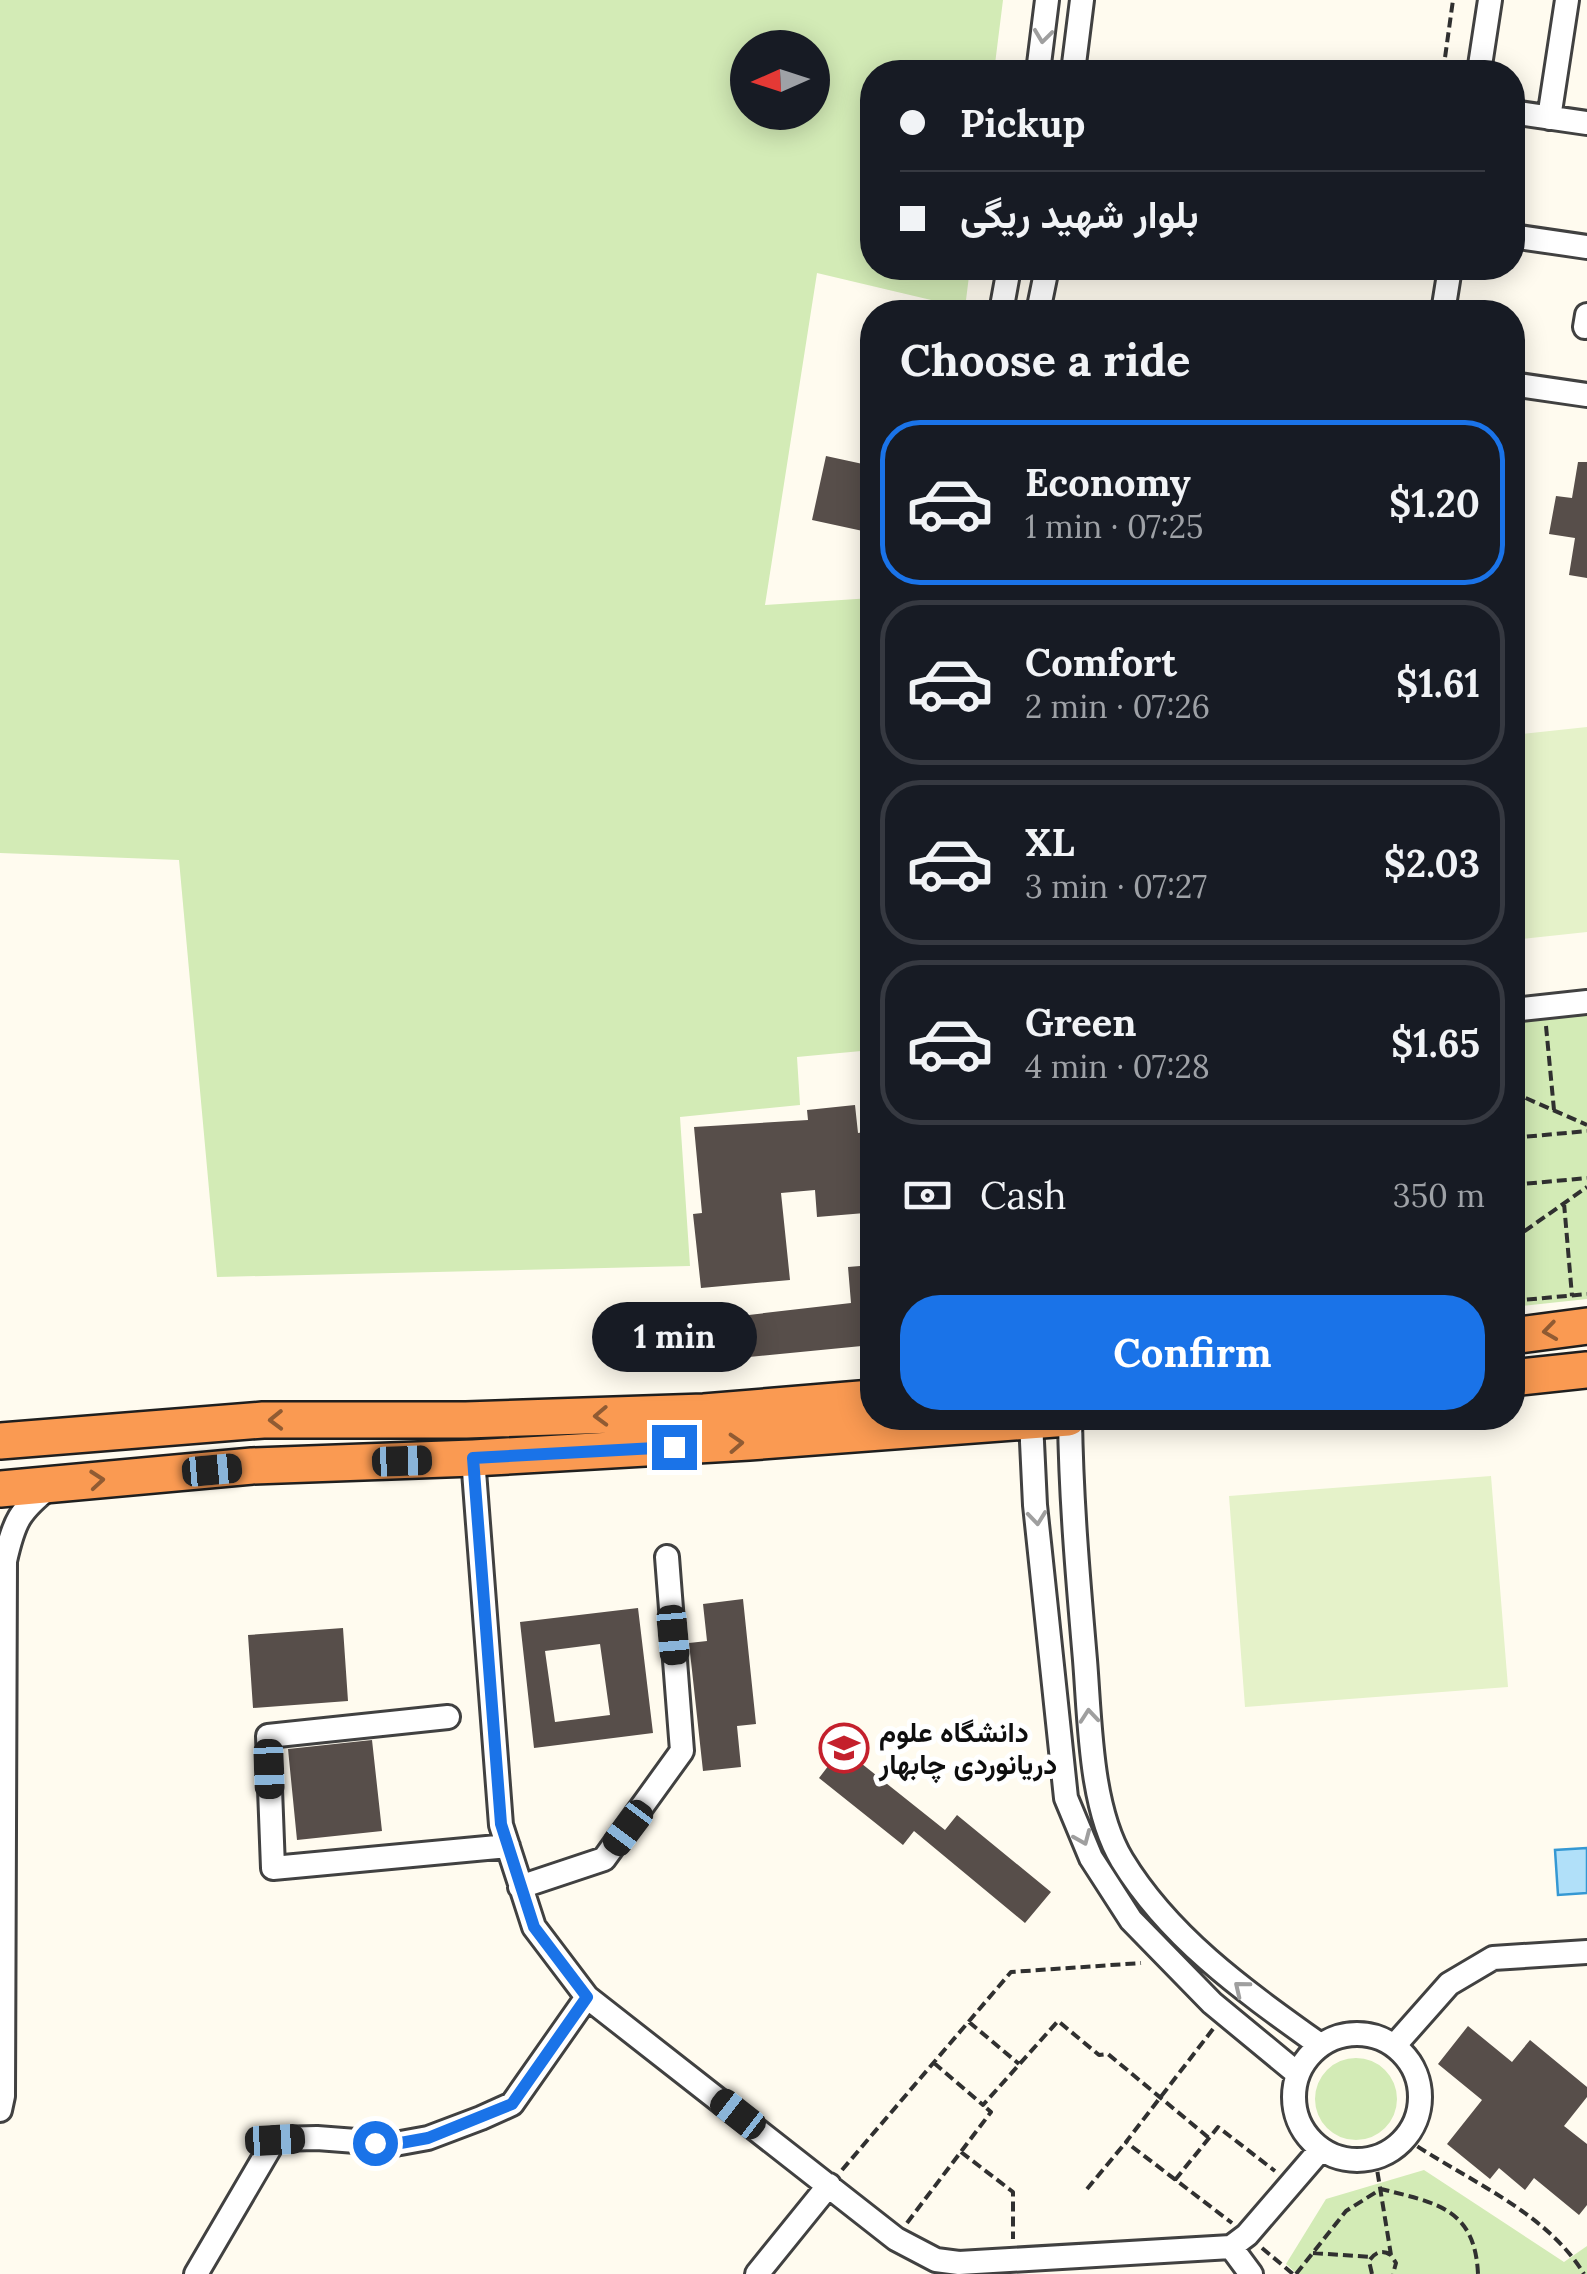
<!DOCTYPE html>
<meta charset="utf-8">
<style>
:root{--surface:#171b24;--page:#242831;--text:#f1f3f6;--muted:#9ea1a6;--line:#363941;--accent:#1a73e8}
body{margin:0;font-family:Lora,Vazirmatn,serif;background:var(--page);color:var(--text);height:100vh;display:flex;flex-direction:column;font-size:38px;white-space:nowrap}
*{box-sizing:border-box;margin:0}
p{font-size:32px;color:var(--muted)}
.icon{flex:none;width:55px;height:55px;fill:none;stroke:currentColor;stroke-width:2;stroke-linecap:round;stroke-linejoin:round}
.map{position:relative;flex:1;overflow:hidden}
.details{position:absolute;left:860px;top:300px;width:665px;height:1130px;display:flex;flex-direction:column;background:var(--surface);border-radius:40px;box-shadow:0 5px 25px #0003}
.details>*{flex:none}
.banner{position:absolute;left:860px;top:60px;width:665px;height:220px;border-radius:40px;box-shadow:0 5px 25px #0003;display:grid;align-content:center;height:220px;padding:0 40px;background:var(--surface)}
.needle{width:65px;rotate:267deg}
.fabs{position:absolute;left:730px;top:30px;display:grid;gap:20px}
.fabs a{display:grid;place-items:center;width:100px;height:100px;border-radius:50%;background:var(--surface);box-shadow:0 5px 25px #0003;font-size:50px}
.end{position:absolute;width:45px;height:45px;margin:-22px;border:12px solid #1a73e8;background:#fff;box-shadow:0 0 0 5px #fff}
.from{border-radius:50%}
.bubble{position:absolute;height:70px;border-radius:35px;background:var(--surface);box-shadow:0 5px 25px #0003;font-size:32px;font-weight:700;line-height:70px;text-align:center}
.car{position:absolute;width:30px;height:60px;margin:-30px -15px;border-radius:12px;box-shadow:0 0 8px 2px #0007;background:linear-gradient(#222 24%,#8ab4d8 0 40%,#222 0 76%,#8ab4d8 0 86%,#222 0)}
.banner b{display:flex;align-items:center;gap:35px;height:95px;font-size:38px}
.banner b+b{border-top:2px solid var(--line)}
.banner i{width:25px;height:25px;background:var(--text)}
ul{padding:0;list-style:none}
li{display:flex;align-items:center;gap:30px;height:165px;margin:0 20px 15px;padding:0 20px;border:5px solid var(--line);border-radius:40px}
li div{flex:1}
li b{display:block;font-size:38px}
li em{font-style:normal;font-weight:700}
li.selected{border-color:var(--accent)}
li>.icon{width:90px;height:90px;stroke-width:1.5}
h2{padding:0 40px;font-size:45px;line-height:120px}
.pay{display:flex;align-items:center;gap:25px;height:110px;padding:0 40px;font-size:38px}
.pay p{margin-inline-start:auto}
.action{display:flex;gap:20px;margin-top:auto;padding:20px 40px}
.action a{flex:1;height:115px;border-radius:40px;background:var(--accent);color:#fff;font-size:40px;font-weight:700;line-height:115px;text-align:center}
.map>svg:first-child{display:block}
</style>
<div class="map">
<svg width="1587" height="2274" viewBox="0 0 1587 2274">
<rect width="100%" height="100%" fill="#fffbef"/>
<!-- green -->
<path fill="#d3ebb6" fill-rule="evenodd" d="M 0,0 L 1003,0 L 994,72 L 872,72 L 872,268 L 970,268 L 965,308 L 817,273 L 765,605 L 872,598 L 872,1050 L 797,1057 L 800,1105 L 680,1117 L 690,1266 L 217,1277 L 179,860 L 0,853 ZM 748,48 L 812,48 L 812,112 L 748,112 Z
M 1587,1014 L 1587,1299 L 1513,1307 L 1513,1022 Z
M1315 2099a41 41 0 1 1 82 0a41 41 0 1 1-82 0Z
M 1424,2170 L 1564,2262 L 1587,2246 L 1587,2274 L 1297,2274 L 1286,2264 L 1326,2199 Z"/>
<!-- pitch -->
<path fill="#e5f2c9" d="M 1587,727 L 1587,932 L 1513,940 L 1513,735 Z
M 1491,1476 L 1508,1687 L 1245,1707 L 1229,1496 Z"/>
<!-- water -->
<path fill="#b1e0f9" stroke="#3598d3" stroke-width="2.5" d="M 1587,1848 L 1587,1893 L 1558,1895 L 1555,1850 Z"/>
<!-- building -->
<path fill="#574e4a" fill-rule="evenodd" d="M 826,456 L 872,466 L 872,533 L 812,520 Z
M 1578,462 L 1587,462 L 1587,578 L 1569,575 L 1575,538 L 1549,534 L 1556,496 L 1572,498 Z
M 855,1105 L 858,1133 L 872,1131 L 872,1187 L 862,1188 L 865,1213 L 817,1217 L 815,1190 L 781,1193 L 790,1280 L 701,1288 L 693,1214 L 702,1213 L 694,1127 L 808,1120 L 807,1110 Z
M 872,1265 L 872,1345 L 709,1361 L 705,1320 L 851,1303 L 848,1267 Z
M 743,1599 L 756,1724 L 737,1726 L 741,1767 L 703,1771 L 689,1643 L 707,1641 L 703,1604 Z
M 638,1608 L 653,1733 L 534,1748 L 520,1622 ZM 600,1644 L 610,1715 L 555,1722 L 545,1651 Z
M 343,1628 L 348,1701 L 253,1708 L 248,1635 Z
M 372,1740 L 382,1831 L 297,1840 L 288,1749 Z
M 842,1748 L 945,1830 L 957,1815 L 1051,1892 L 1025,1923 L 914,1831 L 903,1845 L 819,1778 Z
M 1468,2026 L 1512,2062 L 1530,2040 L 1587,2087 L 1587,2097 L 1564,2126 L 1587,2144 L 1587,2205 L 1579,2215 L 1534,2178 L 1525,2190 L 1499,2168 L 1490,2179 L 1447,2144 L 1482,2100 L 1438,2064 Z"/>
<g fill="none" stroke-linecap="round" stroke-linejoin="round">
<!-- minor casing -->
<g stroke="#414141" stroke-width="28">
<path id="minor" d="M 1038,72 L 1047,0
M 1073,72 L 1082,0
M 1479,72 L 1490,0
M 1512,112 L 1587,123
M 1549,118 L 1567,0
M 1512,236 L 1587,247
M 1001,312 L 1009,268
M 1038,312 L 1047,268
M 1443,312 L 1450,268
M 1585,327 L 1587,315
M 1512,384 L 1587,395
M 1512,1010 L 1587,1002
M 1070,1418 C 1071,1499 1078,1579 1085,1660 C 1090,1721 1090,1807 1122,1860 C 1170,1939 1246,1992 1320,2045
M 1031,1421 L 1035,1505 L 1066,1798 L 1091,1858 L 1131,1920 L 1212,2003 L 1298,2074
M 473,1458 L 501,1825 L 534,1927 L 587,1997 L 896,2239 L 936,2260 L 959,2263 L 1231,2247
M 448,1717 L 268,1736 L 273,1868 L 508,1846
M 520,1887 L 604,1859 L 682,1751 L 667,1557
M1294 2097a63 63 0 1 1 126 0a63 63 0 1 1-126 0Z
M 1395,2045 L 1449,1984 L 1493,1958 L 1587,1952
M 0,2110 L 3,2096 L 5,1561 C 14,1521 19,1511 51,1486
M 196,2274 L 275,2139 L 317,2138 L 395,2144 L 428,2138 L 481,2118 L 512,2104 L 587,1997
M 757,2274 L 829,2185
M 1251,2274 L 1231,2247 L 1247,2235 L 1321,2149"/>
</g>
<!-- highway casing -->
<g stroke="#1f1f1f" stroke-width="40">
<path id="highway" d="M 1512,1336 L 1587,1326
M 1512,1378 L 1587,1370
M 0,1441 L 263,1420 L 466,1420 L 704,1412 L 872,1398
M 0,1489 L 252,1466 L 473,1458 L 749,1442 L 1068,1418"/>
</g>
<!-- path -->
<path stroke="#303030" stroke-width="4" stroke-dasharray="10 5" stroke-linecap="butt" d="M 1443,72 L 1453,0
M 1546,1026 L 1554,1110
M 1512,1092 L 1587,1125
M 1512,1138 L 1587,1131
M 1512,1185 L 1587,1178
M 1564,1203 L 1572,1296
M 1512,1240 L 1587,1187
M 1512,1301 L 1587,1294
M 969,2022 L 1019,2064
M 1213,2029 L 1126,2142 L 1232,2223
M 934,2063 L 983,2105 L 1058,2021 L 1099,2055 L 1108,2054 L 1209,2138
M 1405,2138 C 1465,2180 1545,2210 1584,2274
M 961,2152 L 1013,2192 L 1013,2239
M 1375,2157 L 1391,2255 L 1396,2263 L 1393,2274
M 842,2170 L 1011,1972 L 1141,1963
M 1175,2180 L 1218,2127 L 1275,2171
M 1087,2189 L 1126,2142
M 907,2223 L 991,2112 L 983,2105
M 1262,2248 L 1293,2274
M 1313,2253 L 1372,2257
M 1296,2274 L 1346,2211 L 1381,2189 C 1436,2203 1475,2208 1478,2274
M 1372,2274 L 1369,2261 C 1375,2252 1382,2249 1391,2255"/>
<!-- minor -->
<use href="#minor" stroke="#fff" stroke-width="22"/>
<!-- highway -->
<use href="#highway" stroke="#fa9a52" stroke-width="35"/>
</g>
<!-- one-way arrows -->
<defs><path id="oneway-chevron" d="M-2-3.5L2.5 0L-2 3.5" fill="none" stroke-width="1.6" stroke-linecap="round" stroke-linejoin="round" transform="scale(2.5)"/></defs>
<g stroke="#9f9f9f">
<use href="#oneway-chevron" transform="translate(1043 36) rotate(97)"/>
<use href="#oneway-chevron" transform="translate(1037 1518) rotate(84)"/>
<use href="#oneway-chevron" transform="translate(1089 1716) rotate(-95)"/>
<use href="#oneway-chevron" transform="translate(1083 1838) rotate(67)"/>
<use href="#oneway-chevron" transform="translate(1241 1988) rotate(-141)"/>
</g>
<g stroke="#905b33">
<use href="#oneway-chevron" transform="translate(1550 1331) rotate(172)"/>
<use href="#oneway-chevron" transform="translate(601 1416) rotate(178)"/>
<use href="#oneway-chevron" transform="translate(276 1420) rotate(179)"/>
<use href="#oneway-chevron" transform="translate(736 1443) rotate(-3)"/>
<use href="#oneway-chevron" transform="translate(97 1480) rotate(-5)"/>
</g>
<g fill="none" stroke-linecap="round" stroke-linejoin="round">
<!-- route -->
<path stroke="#1a73e8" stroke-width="12" d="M 375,2143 L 395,2144 L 428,2138 L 512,2104 L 587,1997 L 534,1927 L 501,1824 L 473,1458 L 674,1447"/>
</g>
<!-- icons -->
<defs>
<g id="university-ring" transform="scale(2.5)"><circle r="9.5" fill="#fff" stroke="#c4202c" stroke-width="1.5"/><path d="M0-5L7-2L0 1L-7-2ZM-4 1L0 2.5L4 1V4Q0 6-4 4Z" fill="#c4202c"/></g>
</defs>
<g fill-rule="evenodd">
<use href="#university-ring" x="844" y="1748"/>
</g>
<g text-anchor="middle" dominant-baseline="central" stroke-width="10" stroke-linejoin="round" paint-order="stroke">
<!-- poi labels -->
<g font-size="28" font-weight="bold" fill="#0e0e0e" stroke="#fff" text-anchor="start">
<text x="879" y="1732">دانشگاه علوم<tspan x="879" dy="32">دریانوردی چابهار</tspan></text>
</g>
</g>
</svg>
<div class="fabs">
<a><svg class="needle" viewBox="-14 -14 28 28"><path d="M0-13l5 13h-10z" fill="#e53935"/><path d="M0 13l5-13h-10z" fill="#9ea1a6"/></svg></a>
</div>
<i class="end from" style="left:375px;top:2143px"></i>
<i class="end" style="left:674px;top:1447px"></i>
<div class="bubble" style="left:592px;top:1302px;width:165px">1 min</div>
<i class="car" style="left:402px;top:1461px;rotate:88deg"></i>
<i class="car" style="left:212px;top:1470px;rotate:85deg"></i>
<i class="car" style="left:673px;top:1635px;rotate:175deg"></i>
<i class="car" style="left:269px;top:1769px;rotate:178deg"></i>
<i class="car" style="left:628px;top:1828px;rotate:217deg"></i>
<i class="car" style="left:738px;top:2114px;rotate:308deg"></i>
<i class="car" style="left:275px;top:2140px;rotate:87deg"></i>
<div class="banner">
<b><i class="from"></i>Pickup</b>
<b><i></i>بلوار شهید ریگی</b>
</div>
<section class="details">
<h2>Choose a ride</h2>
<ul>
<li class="selected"><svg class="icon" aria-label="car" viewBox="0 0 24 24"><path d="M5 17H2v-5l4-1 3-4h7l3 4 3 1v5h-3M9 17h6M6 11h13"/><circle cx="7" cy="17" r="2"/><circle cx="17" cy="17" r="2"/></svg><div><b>Economy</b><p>1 min · 07:25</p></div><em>$1.20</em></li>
<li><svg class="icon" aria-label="car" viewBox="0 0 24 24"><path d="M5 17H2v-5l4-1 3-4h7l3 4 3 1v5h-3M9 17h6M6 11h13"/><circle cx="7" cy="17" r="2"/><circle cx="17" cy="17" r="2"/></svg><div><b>Comfort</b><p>2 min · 07:26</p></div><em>$1.61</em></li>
<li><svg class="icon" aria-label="car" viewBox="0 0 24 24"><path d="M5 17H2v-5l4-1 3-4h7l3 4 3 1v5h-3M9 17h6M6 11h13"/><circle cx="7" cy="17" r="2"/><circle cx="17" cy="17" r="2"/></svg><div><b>XL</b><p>3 min · 07:27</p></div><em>$2.03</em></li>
<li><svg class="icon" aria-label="car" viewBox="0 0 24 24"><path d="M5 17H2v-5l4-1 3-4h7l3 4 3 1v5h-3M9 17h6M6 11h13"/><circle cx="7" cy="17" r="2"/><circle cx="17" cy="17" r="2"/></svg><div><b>Green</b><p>4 min · 07:28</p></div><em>$1.65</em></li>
</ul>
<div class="pay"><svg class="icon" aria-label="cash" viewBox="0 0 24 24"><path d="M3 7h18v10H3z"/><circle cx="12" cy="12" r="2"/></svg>Cash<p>350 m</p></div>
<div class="action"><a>Confirm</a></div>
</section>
</div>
